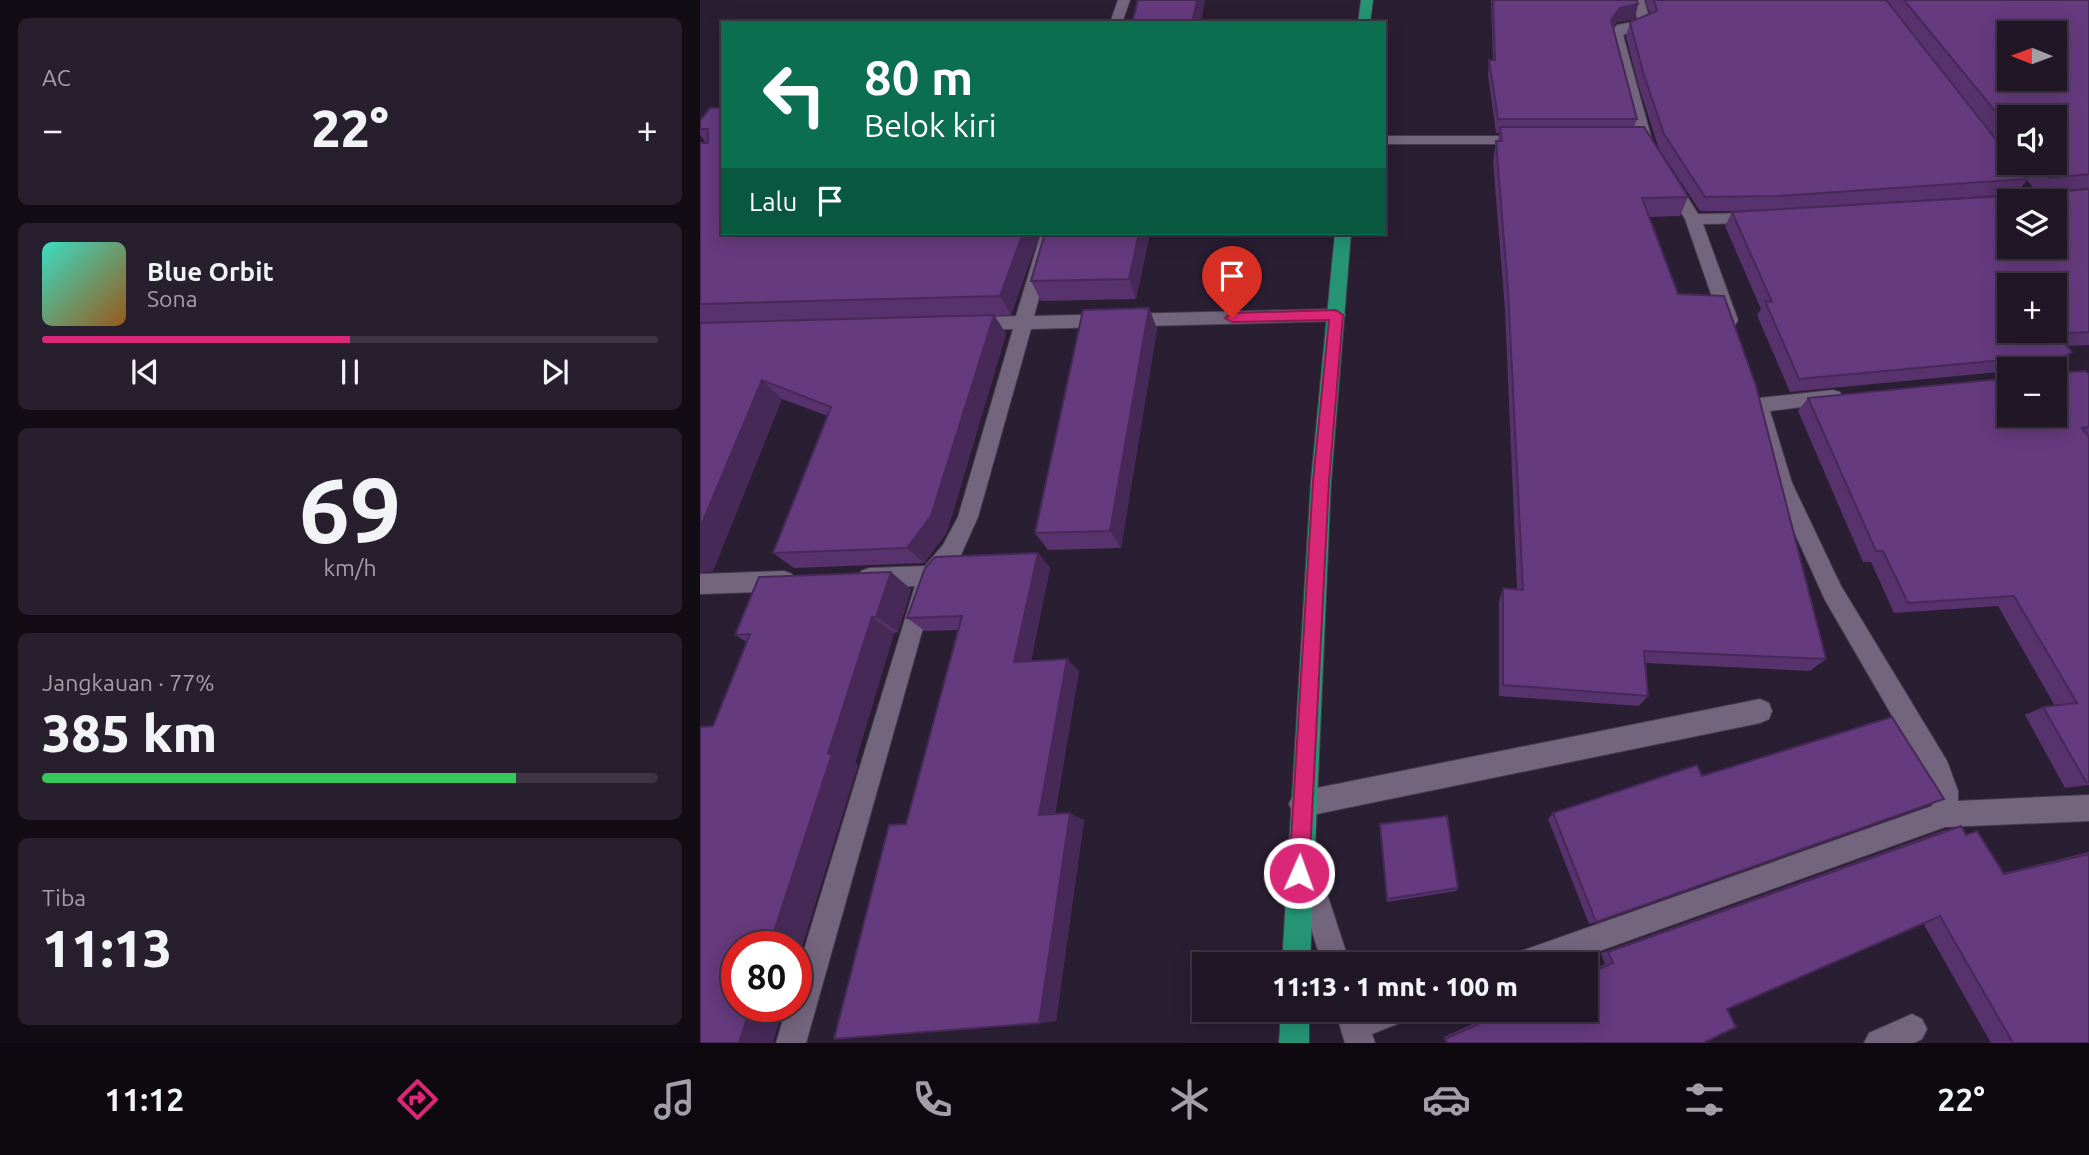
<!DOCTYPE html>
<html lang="id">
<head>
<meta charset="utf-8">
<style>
  body { margin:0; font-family:Ubuntu,sans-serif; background:#281f2e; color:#f1f3f6; height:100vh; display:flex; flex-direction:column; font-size:26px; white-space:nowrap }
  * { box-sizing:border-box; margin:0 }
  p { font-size:23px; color:#a29fa7 }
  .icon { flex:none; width:38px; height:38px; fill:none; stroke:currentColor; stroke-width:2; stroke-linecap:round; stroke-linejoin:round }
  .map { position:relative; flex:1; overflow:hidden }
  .side { display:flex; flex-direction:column; gap:18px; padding:18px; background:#120c15; width:700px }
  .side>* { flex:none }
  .guide { position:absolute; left:21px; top:21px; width:665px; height:214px; border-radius:0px; box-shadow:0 4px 18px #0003,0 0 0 2px #3d3543; background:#0b6e4f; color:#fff; overflow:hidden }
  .needle { width:46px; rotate:271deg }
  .buttons { position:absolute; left:1297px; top:21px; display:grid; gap:14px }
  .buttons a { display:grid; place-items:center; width:70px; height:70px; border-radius:0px; background:#201626; box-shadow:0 4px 18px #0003,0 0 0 2px #3d3543; font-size:35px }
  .speed { position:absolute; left:21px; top:931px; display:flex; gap:14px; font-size:35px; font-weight:700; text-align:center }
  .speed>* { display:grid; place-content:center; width:91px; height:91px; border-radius:50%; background:#201626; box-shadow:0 4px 18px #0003,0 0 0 2px #3d3543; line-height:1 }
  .speed .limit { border:10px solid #d22; background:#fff; color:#111 }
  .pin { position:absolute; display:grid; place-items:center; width:60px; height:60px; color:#fff; margin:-72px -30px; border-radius:50% 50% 50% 0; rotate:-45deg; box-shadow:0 0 7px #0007 }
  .pin .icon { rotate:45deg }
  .me { position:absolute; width:77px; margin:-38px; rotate:2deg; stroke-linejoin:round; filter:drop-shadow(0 0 5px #0008) }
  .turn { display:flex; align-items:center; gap:24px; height:147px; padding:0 28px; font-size:32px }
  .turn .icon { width:91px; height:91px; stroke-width:2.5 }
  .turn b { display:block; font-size:49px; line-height:60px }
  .then { display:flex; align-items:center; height:66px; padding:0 28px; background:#0003; gap:14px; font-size:26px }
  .big { font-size:52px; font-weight:800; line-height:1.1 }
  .side .card { flex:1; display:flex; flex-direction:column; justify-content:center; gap:10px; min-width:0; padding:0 24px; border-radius:10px; background:#281f2e }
  .side .dial { align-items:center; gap:0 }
  .dial b { font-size:91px; line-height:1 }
  .song { display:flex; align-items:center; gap:21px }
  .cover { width:84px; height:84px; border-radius:10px; background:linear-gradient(135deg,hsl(170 70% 55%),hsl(30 70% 35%)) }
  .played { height:7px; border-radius:4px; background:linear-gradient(90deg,#db2777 50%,#3d3543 50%) }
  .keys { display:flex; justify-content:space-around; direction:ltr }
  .heat { display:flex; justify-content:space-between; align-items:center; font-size:38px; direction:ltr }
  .charge { height:10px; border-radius:5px; background:linear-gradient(90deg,#34c759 77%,#3d3543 0) }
  .trip { position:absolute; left:492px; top:952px; width:406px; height:70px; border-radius:0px; background:#201626; box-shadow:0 4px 18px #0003,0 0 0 2px #3d3543; font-weight:800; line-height:70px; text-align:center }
  .menu { display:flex; height:112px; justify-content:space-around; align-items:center; background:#0d090f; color:#a29fa7 }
  .menu .icon { width:49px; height:49px }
  .menu .current { color:#db2777 }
  .menu b { font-size:32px; color:#f1f3f6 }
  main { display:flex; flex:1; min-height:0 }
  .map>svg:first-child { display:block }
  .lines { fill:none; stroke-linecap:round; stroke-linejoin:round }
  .minor-casing { stroke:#463b4d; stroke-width:2 }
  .highway-casing { stroke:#463b4d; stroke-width:2 }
  .minor { fill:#74657e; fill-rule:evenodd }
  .highway { fill:#259576; fill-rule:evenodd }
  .wall { fill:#57326c; fill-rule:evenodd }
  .shaded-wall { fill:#472958 }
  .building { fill:#653a7e; stroke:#472958; stroke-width:2; fill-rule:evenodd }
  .route { fill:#db2777; stroke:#8e194d; stroke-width:2 }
</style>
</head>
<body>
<main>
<section class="side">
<div class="card"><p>AC</p>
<div class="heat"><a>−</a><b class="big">22°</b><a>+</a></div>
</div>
<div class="card">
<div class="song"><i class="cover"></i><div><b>Blue Orbit</b><p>Sona</p></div></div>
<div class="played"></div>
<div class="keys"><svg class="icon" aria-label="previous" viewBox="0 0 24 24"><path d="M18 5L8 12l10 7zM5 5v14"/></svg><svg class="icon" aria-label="pause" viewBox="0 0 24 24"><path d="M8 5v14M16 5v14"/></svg><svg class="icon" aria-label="next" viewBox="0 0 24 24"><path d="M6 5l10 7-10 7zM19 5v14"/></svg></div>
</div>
<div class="card dial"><b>69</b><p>km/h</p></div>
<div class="card"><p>Jangkauan · 77%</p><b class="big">385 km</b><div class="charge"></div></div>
<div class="card"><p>Tiba</p><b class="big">11:13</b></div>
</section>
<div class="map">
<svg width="1389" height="1043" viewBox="0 0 1389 1043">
  <rect width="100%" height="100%" fill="#2a1e33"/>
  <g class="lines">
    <defs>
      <g id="minor">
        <path d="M 418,0 L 430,0 L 422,23 L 410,23 Z"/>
        <path d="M 932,0 L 944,0 L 951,24 L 923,35 L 952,140 L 958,152 L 951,157 L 946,155 L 938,140 L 910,34 L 917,25 L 938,21 Z"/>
        <path d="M 684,136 L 827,136 L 834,140 L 827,144 L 684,144 Z"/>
        <path d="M 971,177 L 976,179 L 998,214 L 1057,213 L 1065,218 L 1057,223 L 1003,224 L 1038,320 L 1035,325 L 1023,325 L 1020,320 L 985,219 L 963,182 Z"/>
        <path d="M 341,233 L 357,233 L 334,316 L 636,309 L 642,311 L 645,315 L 642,319 L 636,321 L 331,329 L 278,517 L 259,559 L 239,581 L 221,635 L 106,1043 L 76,1043 L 87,1006 L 96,1006 L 96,976 L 215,586 L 169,588 L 161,585 L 158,578 L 161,571 L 169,568 L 225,566 L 243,545 L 258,517 L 313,329 L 271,330 L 265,329 L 262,324 L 265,319 L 271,318 L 316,316 Z"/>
        <path d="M 1133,390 L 1140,392 L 1142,397 L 1140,402 L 1070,411 L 1092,483 L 1141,586 L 1247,761 L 1258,791 L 1258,801 L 1389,795 L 1389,821 L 1245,827 L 863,964 L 810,964 L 814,954 L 824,950 L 1232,806 L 1232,791 L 1227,776 L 1125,600 L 1072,483 L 1049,405 L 1052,400 L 1059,398 Z"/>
        <path d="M 84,571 L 92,574 L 95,581 L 92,588 L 84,591 L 0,594 L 0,574 Z"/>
        <path d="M 1060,699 L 1069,703 L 1072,711 L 1069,719 L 1060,723 L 602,817 L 593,813 L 589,804 L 593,795 L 602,791 Z"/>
        <path d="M 605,853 L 614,857 L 618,866 L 650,964 L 622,964 L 592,866 L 596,857 Z"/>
        <path d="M 635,1010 L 712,1010 L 707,1020 L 672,1034 L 675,1043 L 645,1043 Z"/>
        <path d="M 1212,1014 L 1222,1019 L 1227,1029 L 1222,1039 L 1214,1043 L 1164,1043 L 1169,1033 Z"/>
      </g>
      <g id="highway">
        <path d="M 661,0 L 673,0 L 670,23 L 658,23 Z"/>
        <path d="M 635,233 L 651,233 L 631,481 L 610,964 L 582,964 L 611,481 Z"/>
        <path d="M 581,1010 L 609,1010 L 609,1043 L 579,1043 Z"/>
      </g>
    </defs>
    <use href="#minor" class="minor-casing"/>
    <use href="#highway" class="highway-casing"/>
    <use href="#minor" class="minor"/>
    <use href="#highway" class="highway"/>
  </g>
  <g class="wall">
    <path d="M 791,0 L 937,0 L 935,19 L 917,22 L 913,28 L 937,119 L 934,127 L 988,197 L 980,216 L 949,217 L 978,294 L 1126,659 L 1110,671 L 945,663 L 948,696 L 939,706 L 799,696 L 799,602 L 803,588 L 817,589 L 805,309 L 793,161 L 796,141 L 798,141 L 799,133 L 796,133 L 788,75 L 789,60 L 793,60 Z"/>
    <path d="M 945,0 L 1389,0 L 1389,188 L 1355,191 L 1366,191 L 1389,189 L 1389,345 L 1367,346 L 1365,358 L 1367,372 L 1389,375 L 1389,785 L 1365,788 L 1325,715 L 1343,707 L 1355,706 L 1298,606 L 1194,613 L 1171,562 L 1163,562 L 1098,411 L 1108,398 L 1309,415 L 1354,369 L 1309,369 L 1309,371 L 1090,392 L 1057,315 L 1061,309 L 1025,226 L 1032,212 L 1051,211 L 1000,211 L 959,149 L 939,87 L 926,37 L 930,22 L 950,14 ZM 1309,117 L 1354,163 L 1309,163 ZM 1327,180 L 1335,190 L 1323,189 L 1318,195 L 1161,204 L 1316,194 Z"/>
    <path d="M 10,108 L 23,233 L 340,233 L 311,315 L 295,316 L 306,334 L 247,532 L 224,563 L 94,568 L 73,553 L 128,416 L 82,399 L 13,571 L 0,573 L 0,143 L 6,143 L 0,135 L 0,121 Z"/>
    <path d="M 345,233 L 450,233 L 436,299 L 341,301 L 331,281 Z"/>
    <path d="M 449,308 L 457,329 L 421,548 L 348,550 L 335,533 Z"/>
    <path d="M 338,553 L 350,568 L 331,661 L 379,671 L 355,814 L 384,820 L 356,1021 L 339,1023 L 206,824 L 258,630 L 225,631 L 207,618 Z"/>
    <path d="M 211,589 L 198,632 L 194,633 L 155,763 L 158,765 L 96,947 L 73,1042 L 74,1043 L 0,1043 L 13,726 L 47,642 L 35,635 Z"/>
    <path d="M 1002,776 L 896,922 L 889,924 L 848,819 L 853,813 Z"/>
    <path d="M 680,824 L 758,888 L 756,891 L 687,902 Z"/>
    <path d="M 1261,826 L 1266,834 L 1277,831 L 1304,873 L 1389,852 L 1389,1043 L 1291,1043 L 1223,923 L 1027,1009 L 1003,1043 L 746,1043 L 744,1037 L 803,1010 L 886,1010 L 886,973 L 905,964 L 901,953 L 1242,831 Z"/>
  </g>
  <g class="shaded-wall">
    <path d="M 497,0 L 505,0 L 501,23 L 492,23 Z"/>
    <path d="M 938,4 L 935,19 L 917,22 L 907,35 L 911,20 L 920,8 Z"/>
    <path d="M 323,233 L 340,233 L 311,315 L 300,296 Z"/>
    <path d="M 439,233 L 450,233 L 436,299 L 429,279 Z"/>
    <path d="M 449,308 L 457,329 L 421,548 L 410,531 Z"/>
    <path d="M 294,315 L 306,334 L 247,532 L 224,563 L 207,548 Z"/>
    <path d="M 62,380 L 82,399 L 13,571 L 0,573 L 0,528 Z"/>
    <path d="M 338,553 L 350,568 L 328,674 L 314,662 Z"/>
    <path d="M 191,572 L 211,589 L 198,632 L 176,617 Z"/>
    <path d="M 172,617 L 194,633 L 155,763 L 158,765 L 96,966 L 96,947 L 69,947 L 128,754 Z"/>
    <path d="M 367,659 L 379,671 L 353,822 L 339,815 Z"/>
    <path d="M 370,813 L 384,820 L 356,1021 L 339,1023 Z"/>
    <path d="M 84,1006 L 73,1042 L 74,1043 L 39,1043 L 50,1007 Z"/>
  </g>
  <g class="building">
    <path d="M 438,0 L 497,0 L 492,23 L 432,23 Z"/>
    <path d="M 793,0 L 937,0 L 938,4 L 920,8 L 911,20 L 937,119 L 798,119 L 789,60 L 795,60 Z"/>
    <path d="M 954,0 L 1186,0 L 1309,156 L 1309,163 L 1315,163 L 1327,179 L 1079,196 L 1005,197 L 964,134 L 943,72 L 930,22 L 957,11 Z"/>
    <path d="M 1204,0 L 1389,0 L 1389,174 L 1349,178 L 1337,163 L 1354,163 L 1354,117 L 1309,117 L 1309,128 ZM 1309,33 L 1354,33 L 1354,79 L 1309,79 Z"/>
    <path d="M 10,108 L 23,108 L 23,233 L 323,233 L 300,296 L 0,304 L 0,143 L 8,143 L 8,129 L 0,129 L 0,121 Z"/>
    <path d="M 800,127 L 944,127 L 979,182 L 988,197 L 942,198 L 978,294 L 1024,296 L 1056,386 L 1126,659 L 944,651 L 948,696 L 803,685 L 803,588 L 823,590 L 808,290 L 796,141 L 802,141 Z"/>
    <path d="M 1323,189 L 1366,191 L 1389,189 L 1389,332 L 1357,334 L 1372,352 L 1365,356 L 1367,372 L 1386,371 L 1389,375 L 1389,427 L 1382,428 L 1389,437 L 1389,782 L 1386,782 L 1343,707 L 1377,703 L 1314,596 L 1208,603 L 1183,551 L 1176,551 L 1108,398 L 1309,378 L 1309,415 L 1354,415 L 1354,369 L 1325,369 L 1324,358 L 1099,379 L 1065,301 L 1072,302 L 1032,212 L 1321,195 ZM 1309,201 L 1354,201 L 1354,247 L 1309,247 ZM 1309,285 L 1354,285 L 1354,331 L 1309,331 Z"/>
    <path d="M 345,233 L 439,233 L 429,279 L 331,281 Z"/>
    <path d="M 449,308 L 410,531 L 335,533 L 383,310 Z"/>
    <path d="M 294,315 L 231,516 L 207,548 L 73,553 L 131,407 L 62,380 L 0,528 L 0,323 Z"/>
    <path d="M 338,553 L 314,662 L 367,659 L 339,815 L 370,813 L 339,1023 L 134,1039 L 189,825 L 206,824 L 262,616 L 207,618 L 225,568 L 235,557 Z"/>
    <path d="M 191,572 L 176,617 L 172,617 L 128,754 L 132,754 L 69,947 L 37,947 L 37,1006 L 51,1006 L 39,1043 L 0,1043 L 0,727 L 13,726 L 50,634 L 35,635 L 59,577 Z"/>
    <path d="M 1192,717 L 1244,799 L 896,922 L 853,813 L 997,765 L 1002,776 Z"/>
    <path d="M 747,816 L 758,888 L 687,899 L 680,824 Z"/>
    <path d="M 1261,826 L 1266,835 L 1277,831 L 1304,874 L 1389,854 L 1389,1043 L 1313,1043 L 1240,916 L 1027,1009 L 1036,1027 L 1003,1043 L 747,1043 L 745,1039 L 810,1010 L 886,1010 L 886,975 L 913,963 L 908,952 Z"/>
  </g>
  <path class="route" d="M 636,310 L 643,315 L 629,481 L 609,873 L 606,880 L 599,883 L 592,880 L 589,873 L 613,481 L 629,320 L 532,322 L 525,318 L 532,313 Z"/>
</svg>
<div class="buttons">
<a><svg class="needle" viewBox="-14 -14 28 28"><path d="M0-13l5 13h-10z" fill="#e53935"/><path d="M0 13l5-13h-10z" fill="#a29fa7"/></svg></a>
<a><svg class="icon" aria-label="sound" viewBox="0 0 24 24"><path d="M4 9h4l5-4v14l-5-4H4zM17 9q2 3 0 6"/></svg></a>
<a><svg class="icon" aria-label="layers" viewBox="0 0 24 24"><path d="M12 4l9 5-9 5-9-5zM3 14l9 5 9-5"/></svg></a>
<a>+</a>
<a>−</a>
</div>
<div class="speed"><div class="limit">80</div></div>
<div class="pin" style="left:532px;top:318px;background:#d93025"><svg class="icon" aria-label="arrive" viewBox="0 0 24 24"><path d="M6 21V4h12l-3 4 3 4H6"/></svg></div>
<svg class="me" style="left:599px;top:873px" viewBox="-20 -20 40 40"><circle r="17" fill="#db2777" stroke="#fff" stroke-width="3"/><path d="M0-11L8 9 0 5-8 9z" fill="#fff"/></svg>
<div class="trip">11:13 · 1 mnt · 100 m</div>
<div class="guide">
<div class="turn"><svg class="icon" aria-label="left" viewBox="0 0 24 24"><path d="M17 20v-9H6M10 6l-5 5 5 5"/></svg><div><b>80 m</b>Belok kiri</div></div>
<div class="then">Lalu<svg class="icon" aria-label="arrive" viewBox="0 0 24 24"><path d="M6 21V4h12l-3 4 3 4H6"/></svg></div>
</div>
</div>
</main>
<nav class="menu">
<b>11:12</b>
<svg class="icon current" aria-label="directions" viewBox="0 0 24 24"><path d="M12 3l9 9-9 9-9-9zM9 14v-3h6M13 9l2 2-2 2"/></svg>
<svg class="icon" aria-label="music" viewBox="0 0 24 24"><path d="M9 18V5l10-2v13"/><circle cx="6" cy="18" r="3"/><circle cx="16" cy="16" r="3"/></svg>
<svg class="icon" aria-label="phone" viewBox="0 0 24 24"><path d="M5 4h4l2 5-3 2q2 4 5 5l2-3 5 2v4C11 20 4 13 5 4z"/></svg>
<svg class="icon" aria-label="climate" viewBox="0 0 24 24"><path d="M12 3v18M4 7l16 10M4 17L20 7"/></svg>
<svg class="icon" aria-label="car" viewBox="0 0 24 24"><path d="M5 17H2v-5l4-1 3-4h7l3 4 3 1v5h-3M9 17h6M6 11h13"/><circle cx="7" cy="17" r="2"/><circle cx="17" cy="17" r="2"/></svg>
<svg class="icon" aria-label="filters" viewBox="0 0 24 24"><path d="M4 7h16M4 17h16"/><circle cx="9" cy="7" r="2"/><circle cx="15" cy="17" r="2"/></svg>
<b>22°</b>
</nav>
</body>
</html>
